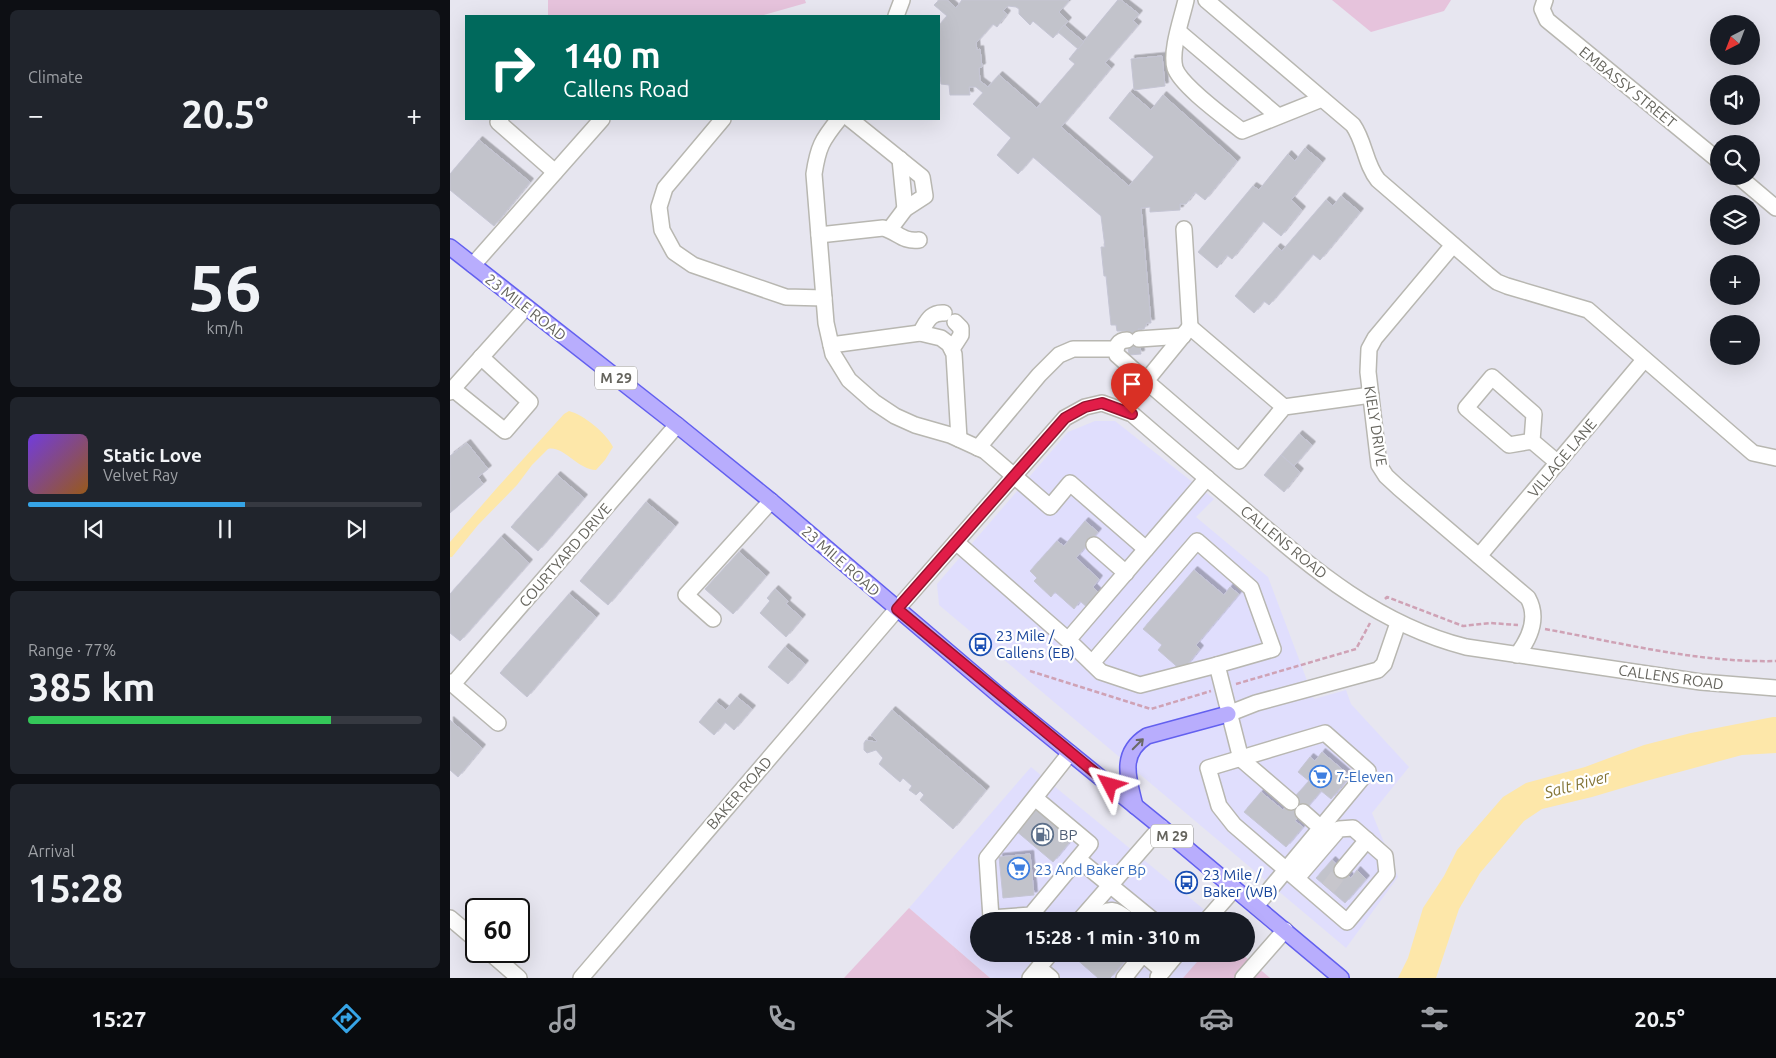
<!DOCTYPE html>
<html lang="en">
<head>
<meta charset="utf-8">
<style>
  body { margin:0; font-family:Ubuntu,sans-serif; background:#20242c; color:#f1f3f6; height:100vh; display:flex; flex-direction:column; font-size:19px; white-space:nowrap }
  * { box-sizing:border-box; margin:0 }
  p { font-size:16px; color:#9ea1a6 }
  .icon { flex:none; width:28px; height:28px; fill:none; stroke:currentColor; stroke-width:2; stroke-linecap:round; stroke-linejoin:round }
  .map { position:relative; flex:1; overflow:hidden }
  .details { display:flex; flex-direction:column; gap:10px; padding:10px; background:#0d0f14; width:450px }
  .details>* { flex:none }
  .top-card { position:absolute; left:15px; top:15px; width:475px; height:105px; border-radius:0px; box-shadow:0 5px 20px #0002; background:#00695c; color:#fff; overflow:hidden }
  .needle { width:32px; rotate:222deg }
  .controls { position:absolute; left:1260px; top:15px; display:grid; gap:10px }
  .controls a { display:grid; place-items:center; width:50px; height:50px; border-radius:50%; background:#171b24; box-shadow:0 5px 20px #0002; font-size:25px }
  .speed { position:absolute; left:15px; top:898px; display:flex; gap:10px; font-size:25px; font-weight:700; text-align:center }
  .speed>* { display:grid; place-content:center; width:65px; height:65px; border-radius:50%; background:#171b24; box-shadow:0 5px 20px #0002; line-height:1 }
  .speed .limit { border:2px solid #111; border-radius:8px; background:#fff; color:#111 }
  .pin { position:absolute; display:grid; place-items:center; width:42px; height:42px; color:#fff; margin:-51px -21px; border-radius:50% 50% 50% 0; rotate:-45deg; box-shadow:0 0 5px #0007 }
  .pin .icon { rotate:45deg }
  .me { position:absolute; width:55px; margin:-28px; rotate:309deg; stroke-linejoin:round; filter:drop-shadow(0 0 4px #0008) }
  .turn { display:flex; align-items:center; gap:18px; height:105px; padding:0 15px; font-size:22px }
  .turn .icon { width:65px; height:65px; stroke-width:2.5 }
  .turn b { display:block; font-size:35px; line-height:42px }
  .big { font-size:38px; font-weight:600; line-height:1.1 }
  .details .widget { flex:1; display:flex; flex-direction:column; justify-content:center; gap:8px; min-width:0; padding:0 18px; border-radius:8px; background:#20242c }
  .details .dial { align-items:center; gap:0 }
  .dial b { font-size:65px; line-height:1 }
  .song { display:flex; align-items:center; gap:15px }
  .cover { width:60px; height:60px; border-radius:8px; background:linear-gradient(135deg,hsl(260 70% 55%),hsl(30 70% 35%)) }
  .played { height:5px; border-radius:2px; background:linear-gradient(90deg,#36a4e6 55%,#363941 55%) }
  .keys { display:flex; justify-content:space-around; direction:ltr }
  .heat { display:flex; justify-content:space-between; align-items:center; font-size:28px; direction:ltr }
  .charge { height:8px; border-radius:4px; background:linear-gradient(90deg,#34c759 77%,#363941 0) }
  .trip { position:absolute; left:520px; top:912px; width:285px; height:50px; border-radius:25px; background:#171b24; box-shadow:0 5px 20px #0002; font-weight:600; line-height:50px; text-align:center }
  .menu { display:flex; height:80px; justify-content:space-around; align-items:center; background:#090b0e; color:#9ea1a6 }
  .menu .icon { width:35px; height:35px }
  .menu .current { color:#36a4e6 }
  .menu b { font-size:22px; color:#f1f3f6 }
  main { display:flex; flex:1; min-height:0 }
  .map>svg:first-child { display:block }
  .commercial { fill:#e0defd }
  .green { fill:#e6c3dc }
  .water { fill:#fde7a9 }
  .building { fill:#c2c3cb; stroke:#c5c5d4; filter:url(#shadow) }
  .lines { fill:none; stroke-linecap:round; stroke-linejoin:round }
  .minor-tunnel { stroke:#c7c6cc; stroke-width:15; stroke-dasharray:15 8; stroke-linecap:butt }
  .minor-casing { stroke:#b8b7b1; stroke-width:18 }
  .major-casing { stroke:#6360ef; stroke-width:18 }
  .path { stroke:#cfa2b5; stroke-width:2.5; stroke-dasharray:5 2.5; stroke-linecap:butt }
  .minor { stroke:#fff; stroke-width:15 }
  .major { stroke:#b8adfd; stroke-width:15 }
  .oneway { stroke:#6a6966 }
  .route-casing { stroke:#92132f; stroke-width:12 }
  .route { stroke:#e11d48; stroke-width:9 }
  .labels { text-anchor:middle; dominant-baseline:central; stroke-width:4.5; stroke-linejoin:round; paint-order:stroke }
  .shield { fill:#fff; stroke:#94938e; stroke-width:1 }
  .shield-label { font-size:14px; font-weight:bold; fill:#66655e }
  .street-label { font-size:15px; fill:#66655e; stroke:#fff }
  .transit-label { font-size:15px; fill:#164399; stroke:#fff; text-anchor:start }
  .shop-label { font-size:15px; fill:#366cbe; stroke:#fff; text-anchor:start }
  .service-label { font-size:15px; fill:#4e5e75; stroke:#fff; text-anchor:start }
  .water-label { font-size:16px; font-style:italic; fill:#847536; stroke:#fff }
</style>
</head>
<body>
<main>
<section class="details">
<div class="widget"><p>Climate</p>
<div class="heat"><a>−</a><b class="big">20.5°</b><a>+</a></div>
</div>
<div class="widget dial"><b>56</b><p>km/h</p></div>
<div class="widget">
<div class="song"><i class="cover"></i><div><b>Static Love</b><p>Velvet Ray</p></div></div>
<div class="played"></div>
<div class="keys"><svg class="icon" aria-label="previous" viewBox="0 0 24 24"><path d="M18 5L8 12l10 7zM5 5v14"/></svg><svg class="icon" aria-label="pause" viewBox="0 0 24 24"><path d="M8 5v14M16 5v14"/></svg><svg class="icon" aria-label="next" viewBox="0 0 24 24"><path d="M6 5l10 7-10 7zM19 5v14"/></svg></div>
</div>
<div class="widget"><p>Range · 77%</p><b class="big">385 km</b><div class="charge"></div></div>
<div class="widget"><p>Arrival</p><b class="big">15:28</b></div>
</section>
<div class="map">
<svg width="1326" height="978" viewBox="0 0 1326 978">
  <defs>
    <filter id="shadow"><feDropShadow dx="3.5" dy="-3.5" stdDeviation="0" flood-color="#0004"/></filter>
  </defs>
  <rect width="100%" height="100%" fill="#e7e6f0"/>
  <g class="commercial">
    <path d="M 645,421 L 665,421 L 764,499 L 746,517 L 818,577 L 864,699 L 896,690 L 901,704 L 959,767 L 922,813 L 948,877 L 896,948 L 489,605 L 487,584 L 618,432 Z"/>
    <path d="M 581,767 L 768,921 L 529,921 L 529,954 L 755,954 L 735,978 L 540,978 L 459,908 Z"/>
  </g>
  <g class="green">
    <path d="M 98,0 L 355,0 L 356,3 L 310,16 L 98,16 Z"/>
    <path d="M 882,0 L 1001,0 L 994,11 L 921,32 Z"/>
    <path d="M 459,908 L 540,978 L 394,978 Z"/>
    <path d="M 754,954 L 792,954 L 820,978 L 733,978 Z"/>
  </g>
  <g class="water">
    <path d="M 119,411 C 134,415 156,433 163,447 L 155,460 L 146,470 C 128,470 113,445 98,449 L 82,465 L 67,485 L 28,525 L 2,557 L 0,557 L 0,542 L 46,489 L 114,414 Z"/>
    <path d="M 1323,717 L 1326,717 L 1326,753 L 1292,755 L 1196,781 L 1142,797 L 1092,809 L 1074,821 L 1030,873 L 1009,909 L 986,978 L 948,978 L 958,958 L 973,908 L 994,876 L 1007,850 L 1053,797 L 1076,783 L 1135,767 L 1194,745 L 1241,733 Z"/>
  </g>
  <g class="building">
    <path d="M 489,0 L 497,0 L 506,8 L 512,0 L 617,0 L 619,1 L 609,12 L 618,21 L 603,38 L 583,21 L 580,25 L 569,14 L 569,9 L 566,7 L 558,6 L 553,11 L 557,14 L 547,27 L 543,24 L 526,43 L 527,50 L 530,49 L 532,67 L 529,68 L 530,81 L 538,87 L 549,75 L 587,108 L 625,64 L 619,59 L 668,0 L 671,0 L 689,14 L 683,21 L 688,25 L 655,63 L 661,68 L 611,127 L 679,186 L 704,157 L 659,118 L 680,92 L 701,110 L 713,95 L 787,161 L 755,200 L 745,192 L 736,204 L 730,204 L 730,210 L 700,212 L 700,207 L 691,208 L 701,323 L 697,323 L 694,329 L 688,329 L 691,354 L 679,355 L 676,331 L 667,331 L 666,325 L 661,325 L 656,276 L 654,276 L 651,247 L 655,247 L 651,216 L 583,157 L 568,174 L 547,155 L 561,138 L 523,104 L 533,93 L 526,87 L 519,87 L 520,95 L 500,95 L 499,85 L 491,84 L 489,69 L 489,25 L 497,16 L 484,5 Z"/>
    <path d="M 614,25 L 634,42 L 628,49 L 608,32 Z"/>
    <path d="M 712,56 L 715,86 L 684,90 L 681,59 Z"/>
    <path d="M 29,140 L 80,182 L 44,226 L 0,190 L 0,174 Z"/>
    <path d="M 855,148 L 872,162 L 841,200 L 852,210 L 831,236 L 813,221 L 782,259 L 777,255 L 767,268 L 748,252 L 803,186 L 809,190 L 838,154 L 845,161 Z"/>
    <path d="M 891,196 L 910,212 L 870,260 L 863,254 L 819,305 L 814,301 L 804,313 L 785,296 L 827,247 L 832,251 L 876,200 L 883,206 Z"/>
    <path d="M 849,434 L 862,445 L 844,466 L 831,455 Z"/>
    <path d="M 17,443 L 38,469 L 28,477 L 33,484 L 0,513 L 0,456 Z"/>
    <path d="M 831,455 L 850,472 L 834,492 L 814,475 Z"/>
    <path d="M 107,475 L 134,498 L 88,551 L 61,527 Z"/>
    <path d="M 196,502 L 225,526 L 158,605 L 130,581 Z"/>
    <path d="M 635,521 L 648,532 L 626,558 L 649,579 L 643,587 L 651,595 L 639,609 L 630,601 L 624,609 L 605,592 L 601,597 L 584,581 L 587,578 L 580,571 L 607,541 L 614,546 Z"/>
    <path d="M 51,537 L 79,563 L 10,641 L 0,633 L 0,594 Z"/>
    <path d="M 289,552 L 316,576 L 283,614 L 255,589 Z"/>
    <path d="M 744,570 L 774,595 L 780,587 L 789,594 L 746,645 L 750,649 L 732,671 L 708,650 L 712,645 L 693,629 Z"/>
    <path d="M 325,589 L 338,601 L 336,604 L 352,618 L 336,637 L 310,613 L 320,601 L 317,598 Z"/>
    <path d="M 119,594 L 146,617 L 77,697 L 50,673 Z"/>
    <path d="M 335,647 L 355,664 L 338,684 L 318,667 Z"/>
    <path d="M 287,697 L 302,709 L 284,730 L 275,722 L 264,735 L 249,722 L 266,702 L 276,710 Z"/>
    <path d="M 442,710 L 536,790 L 503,829 L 470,800 L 474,795 L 470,791 L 466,795 L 459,790 L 462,786 L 453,778 L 450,782 L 429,764 L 433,758 L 426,750 L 417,753 L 414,750 L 414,743 L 416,740 L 426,742 L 427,741 L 421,735 Z"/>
    <path d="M 0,720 L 32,748 L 8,777 L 0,770 Z"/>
    <path d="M 872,752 L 900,776 L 881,799 L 848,772 L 860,757 L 865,761 Z"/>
    <path d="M 859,781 L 871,791 L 845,821 L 853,827 L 836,847 L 794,812 L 811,792 L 833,810 Z"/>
    <path d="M 585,806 L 623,838 L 603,862 L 565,830 Z"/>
    <path d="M 580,854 L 584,895 L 553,898 L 549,857 Z"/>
    <path d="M 882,860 L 901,878 L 907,870 L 916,879 L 895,903 L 866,878 Z"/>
    <path d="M 626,954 L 681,954 L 660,978 L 648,978 L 624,957 Z"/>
  </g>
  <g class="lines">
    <path class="minor-tunnel" d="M 878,888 L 892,870"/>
    <defs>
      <g id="minor">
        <path d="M 736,0 C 732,18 720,51 725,68 C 731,86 776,118 792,131 L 872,99"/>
        <path d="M 756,0 L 903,125 C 915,142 915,164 928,180 L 1037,274 L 1047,282 L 1057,286 L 1138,310 L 1303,453 L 1326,458"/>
        <path d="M 1095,0 L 1092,9 L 1097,20 L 1269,161"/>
        <path d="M 446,16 L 452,0"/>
        <path d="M 729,32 L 828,116"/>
        <path d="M 51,119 L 48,122 L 105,172"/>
        <path d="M 273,119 L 215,188 L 209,207 L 212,230 L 224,252 L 243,265 L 336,297 L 374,298"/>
        <path d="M 389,119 C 372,140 368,147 364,174 L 376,323 L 383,354 L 399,380 L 424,402 L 445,416 L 465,425 L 500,435 L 535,451 L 600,507 L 620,483 L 696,549"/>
        <path d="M 400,119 L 472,177 L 475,196 L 455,209 L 440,229"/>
        <path d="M 450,159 L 455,209"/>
        <path d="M 1288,176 L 1326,208"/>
        <path d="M 734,229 L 740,327"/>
        <path d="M 369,235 L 433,228 C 448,232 452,242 469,240"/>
        <path d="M 1003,245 L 925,338 L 919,349 L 918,372 L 929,465 L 936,476 L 949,488 L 1078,598 C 1089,618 1080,638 1067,655"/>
        <path d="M 23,265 L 152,119"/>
        <path d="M 470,333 C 477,322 480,312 494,313"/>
        <path d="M 689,339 L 733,336"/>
        <path d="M 677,340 C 669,340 664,347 667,355 L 696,381"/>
        <path d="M 381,345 L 470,333 L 491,338 L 499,344 L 504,354 L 509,439"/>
        <path d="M 502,349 L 511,335 L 511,328 L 505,322"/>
        <path d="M 3,389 L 55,431 L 80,402 L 31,357"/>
        <path d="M 0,392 L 76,307"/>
        <path d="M 834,407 L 740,327 L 696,381 L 789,461 L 834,407 L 921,395"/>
        <path d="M 1082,441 L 1084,414 L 1042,377 L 1016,408 L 1059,445 L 1082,441 L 1108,463"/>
        <path d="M 528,448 L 589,375 L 609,355 L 623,349 L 666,349"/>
        <path d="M 506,542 L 618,640 L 651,672 L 690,685 L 767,665 L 791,759 L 841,802"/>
        <path d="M 644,545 L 676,573"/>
        <path d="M 1029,556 L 1194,360"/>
        <path d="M 263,619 L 236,595 L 321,501"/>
        <path d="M 618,640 L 757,478"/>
        <path d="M 642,663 L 747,541 L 801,588 L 823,649 L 767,665"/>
        <path d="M 0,682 L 48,723"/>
        <path d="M 3,684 L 227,425"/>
        <path d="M 778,714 L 806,703 L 928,670 L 934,664 L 948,623"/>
        <path d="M 585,798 L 640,844 L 581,915 L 541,918 L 537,858 L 620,753"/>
        <path d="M 853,812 L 871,828"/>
        <path d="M 628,859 L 704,921"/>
        <path d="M 892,870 L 917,840"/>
        <path d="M 806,906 L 918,771 L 875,733 L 758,768 L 769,806 L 784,825 L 897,922 L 937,874 L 935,856 L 903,828 L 889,829 L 847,878"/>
        <path d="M 0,918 L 26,940"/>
        <path d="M 629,921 L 711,827"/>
        <path d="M 645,921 C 658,905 666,909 680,921"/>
        <path d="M 756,921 L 784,889"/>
        <path d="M 38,951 L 69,978"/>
        <path d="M 589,968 L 601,978"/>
        <path d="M 708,977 L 727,954"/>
        <path d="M 131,978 L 447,609 L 615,418 L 635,407 L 652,403 L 682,414 C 720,447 759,480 798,513 C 864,570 929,625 1016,647 L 1251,682 L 1326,688"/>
        <path d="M 580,978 L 600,954"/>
        <path d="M 674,978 L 693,954 L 713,971"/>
        <path d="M 793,978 L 835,930"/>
      </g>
      <g id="major">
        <path d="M 0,247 L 227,425 L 321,501 L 550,696 L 711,827 L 891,978"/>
        <path d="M 685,806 C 679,780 668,754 697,736 L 778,714"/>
      </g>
    </defs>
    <use href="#minor" class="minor-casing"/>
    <use href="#major" class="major-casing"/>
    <g class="path">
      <path d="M 935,599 L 937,597 L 1013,626 L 1040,623 L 1068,625"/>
      <path d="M 1095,629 C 1172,643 1248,663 1326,661"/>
      <path d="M 580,671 L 701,709 L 761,691"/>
      <path d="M 786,684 L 906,649 L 920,623"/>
    </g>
    <use href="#minor" class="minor"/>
    <use href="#major" class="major"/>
  </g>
  <defs><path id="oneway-shaft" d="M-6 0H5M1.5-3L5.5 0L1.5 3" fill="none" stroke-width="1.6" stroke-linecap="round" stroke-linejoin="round" transform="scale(1.25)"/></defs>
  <use class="oneway" href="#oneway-shaft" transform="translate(688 744) rotate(-45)"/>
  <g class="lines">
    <defs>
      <path id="route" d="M 660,785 L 447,609 L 615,418 L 635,407 L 652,403 L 682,414"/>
    </defs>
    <use href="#route" class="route-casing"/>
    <use href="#route" class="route"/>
  </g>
  <defs>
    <symbol id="bus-ring" viewBox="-11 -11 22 22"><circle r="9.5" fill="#fff" stroke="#1a4fb4" stroke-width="1.5"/><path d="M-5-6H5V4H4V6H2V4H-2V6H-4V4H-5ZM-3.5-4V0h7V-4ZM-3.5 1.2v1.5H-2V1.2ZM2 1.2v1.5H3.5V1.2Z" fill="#1a4fb4"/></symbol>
    <symbol id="supermarket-ring" viewBox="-11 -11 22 22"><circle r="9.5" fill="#fff" stroke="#3f7fe0" stroke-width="1.5"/><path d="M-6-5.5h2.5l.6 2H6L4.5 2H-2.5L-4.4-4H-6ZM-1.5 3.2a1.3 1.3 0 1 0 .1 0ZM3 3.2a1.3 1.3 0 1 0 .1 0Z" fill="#3f7fe0"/></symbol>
    <symbol id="fuel-ring" viewBox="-11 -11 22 22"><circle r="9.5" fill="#fff" stroke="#5c6f8a" stroke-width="1.5"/><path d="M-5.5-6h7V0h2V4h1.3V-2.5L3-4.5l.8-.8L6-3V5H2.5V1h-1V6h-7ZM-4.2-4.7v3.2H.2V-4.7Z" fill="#5c6f8a"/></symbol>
  </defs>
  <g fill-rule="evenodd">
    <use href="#bus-ring" x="518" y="632" width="25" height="25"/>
    <use href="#supermarket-ring" x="858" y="764" width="25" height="25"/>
    <use href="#fuel-ring" x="580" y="822" width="25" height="25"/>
    <use href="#supermarket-ring" x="556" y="856" width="25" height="25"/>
    <use href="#bus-ring" x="724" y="870" width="25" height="25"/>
  </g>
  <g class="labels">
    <g class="shield">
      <rect x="145" y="366.5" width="42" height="23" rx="4"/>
      <rect x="701" y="824.5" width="42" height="23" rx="4"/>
    </g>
    <g class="shield-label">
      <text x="166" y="378">M 29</text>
      <text x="722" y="836">M 29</text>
    </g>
    <g class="street-label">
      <text transform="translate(1178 87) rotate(39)">EMBASSY STREET</text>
      <text transform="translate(76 307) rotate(38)">23 MILE ROAD</text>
      <text transform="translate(926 426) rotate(81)">KIELY DRIVE</text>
      <text transform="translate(1112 458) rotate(-50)">VILLAGE LANE</text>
      <text transform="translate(834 542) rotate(39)">CALLENS ROAD</text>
      <text transform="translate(115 555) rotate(-49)">COURTYARD DRIVE</text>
      <text transform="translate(391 561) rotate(41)">23 MILE ROAD</text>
      <text transform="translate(1221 677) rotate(8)">CALLENS ROAD</text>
      <text transform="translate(289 793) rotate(-49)">BAKER ROAD</text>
    </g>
    <g class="transit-label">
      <text x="546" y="635">23 Mile /<tspan x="546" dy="17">Callens (EB)</tspan></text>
      <text x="753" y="874">23 Mile /<tspan x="753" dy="17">Baker (WB)</tspan></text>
    </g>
    <g class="shop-label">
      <text x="886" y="776">7-Eleven</text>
      <text x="585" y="869">23 And Baker Bp</text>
    </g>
    <g class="service-label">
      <text x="609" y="834">BP</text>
    </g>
    <g class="water-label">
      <text transform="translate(1127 784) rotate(-15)">Salt River</text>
    </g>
  </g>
</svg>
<div class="controls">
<a><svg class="needle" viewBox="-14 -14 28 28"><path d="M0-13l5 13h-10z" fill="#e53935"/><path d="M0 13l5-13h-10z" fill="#9ea1a6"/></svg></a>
<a><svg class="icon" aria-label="sound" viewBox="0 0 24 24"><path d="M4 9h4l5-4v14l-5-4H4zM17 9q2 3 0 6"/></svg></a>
<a><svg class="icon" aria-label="search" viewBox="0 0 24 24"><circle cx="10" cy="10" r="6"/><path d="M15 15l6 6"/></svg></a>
<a><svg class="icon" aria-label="layers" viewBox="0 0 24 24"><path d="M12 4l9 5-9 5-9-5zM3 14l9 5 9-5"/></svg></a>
<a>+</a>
<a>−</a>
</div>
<div class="speed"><div class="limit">60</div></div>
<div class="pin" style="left:682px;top:414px;background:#d93025"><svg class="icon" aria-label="arrive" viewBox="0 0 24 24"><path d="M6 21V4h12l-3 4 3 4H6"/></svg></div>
<svg class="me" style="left:660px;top:785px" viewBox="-20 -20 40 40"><path d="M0-17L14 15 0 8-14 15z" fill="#e11d48" stroke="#fff" stroke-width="4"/></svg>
<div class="trip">15:28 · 1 min · 310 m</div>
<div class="top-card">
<div class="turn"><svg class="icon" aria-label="right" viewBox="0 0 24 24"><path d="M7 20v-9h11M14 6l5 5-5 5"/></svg><div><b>140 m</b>Callens Road</div></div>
</div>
</div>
</main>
<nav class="menu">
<b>15:27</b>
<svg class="icon current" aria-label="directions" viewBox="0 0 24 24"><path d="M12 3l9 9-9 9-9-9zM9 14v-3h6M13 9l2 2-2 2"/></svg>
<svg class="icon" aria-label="music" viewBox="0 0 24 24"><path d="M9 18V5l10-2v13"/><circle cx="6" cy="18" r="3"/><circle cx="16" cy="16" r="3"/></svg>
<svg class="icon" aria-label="phone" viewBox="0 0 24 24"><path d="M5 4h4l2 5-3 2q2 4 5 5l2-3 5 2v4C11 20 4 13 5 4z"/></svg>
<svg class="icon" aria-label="climate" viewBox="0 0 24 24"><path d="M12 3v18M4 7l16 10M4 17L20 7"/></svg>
<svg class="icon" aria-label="car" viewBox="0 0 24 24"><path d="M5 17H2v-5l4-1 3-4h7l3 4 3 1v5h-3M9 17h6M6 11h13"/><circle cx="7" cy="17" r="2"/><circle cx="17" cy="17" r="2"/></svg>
<svg class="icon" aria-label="filters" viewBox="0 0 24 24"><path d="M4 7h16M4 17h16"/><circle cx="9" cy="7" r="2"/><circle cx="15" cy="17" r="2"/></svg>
<b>20.5°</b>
</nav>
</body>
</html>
